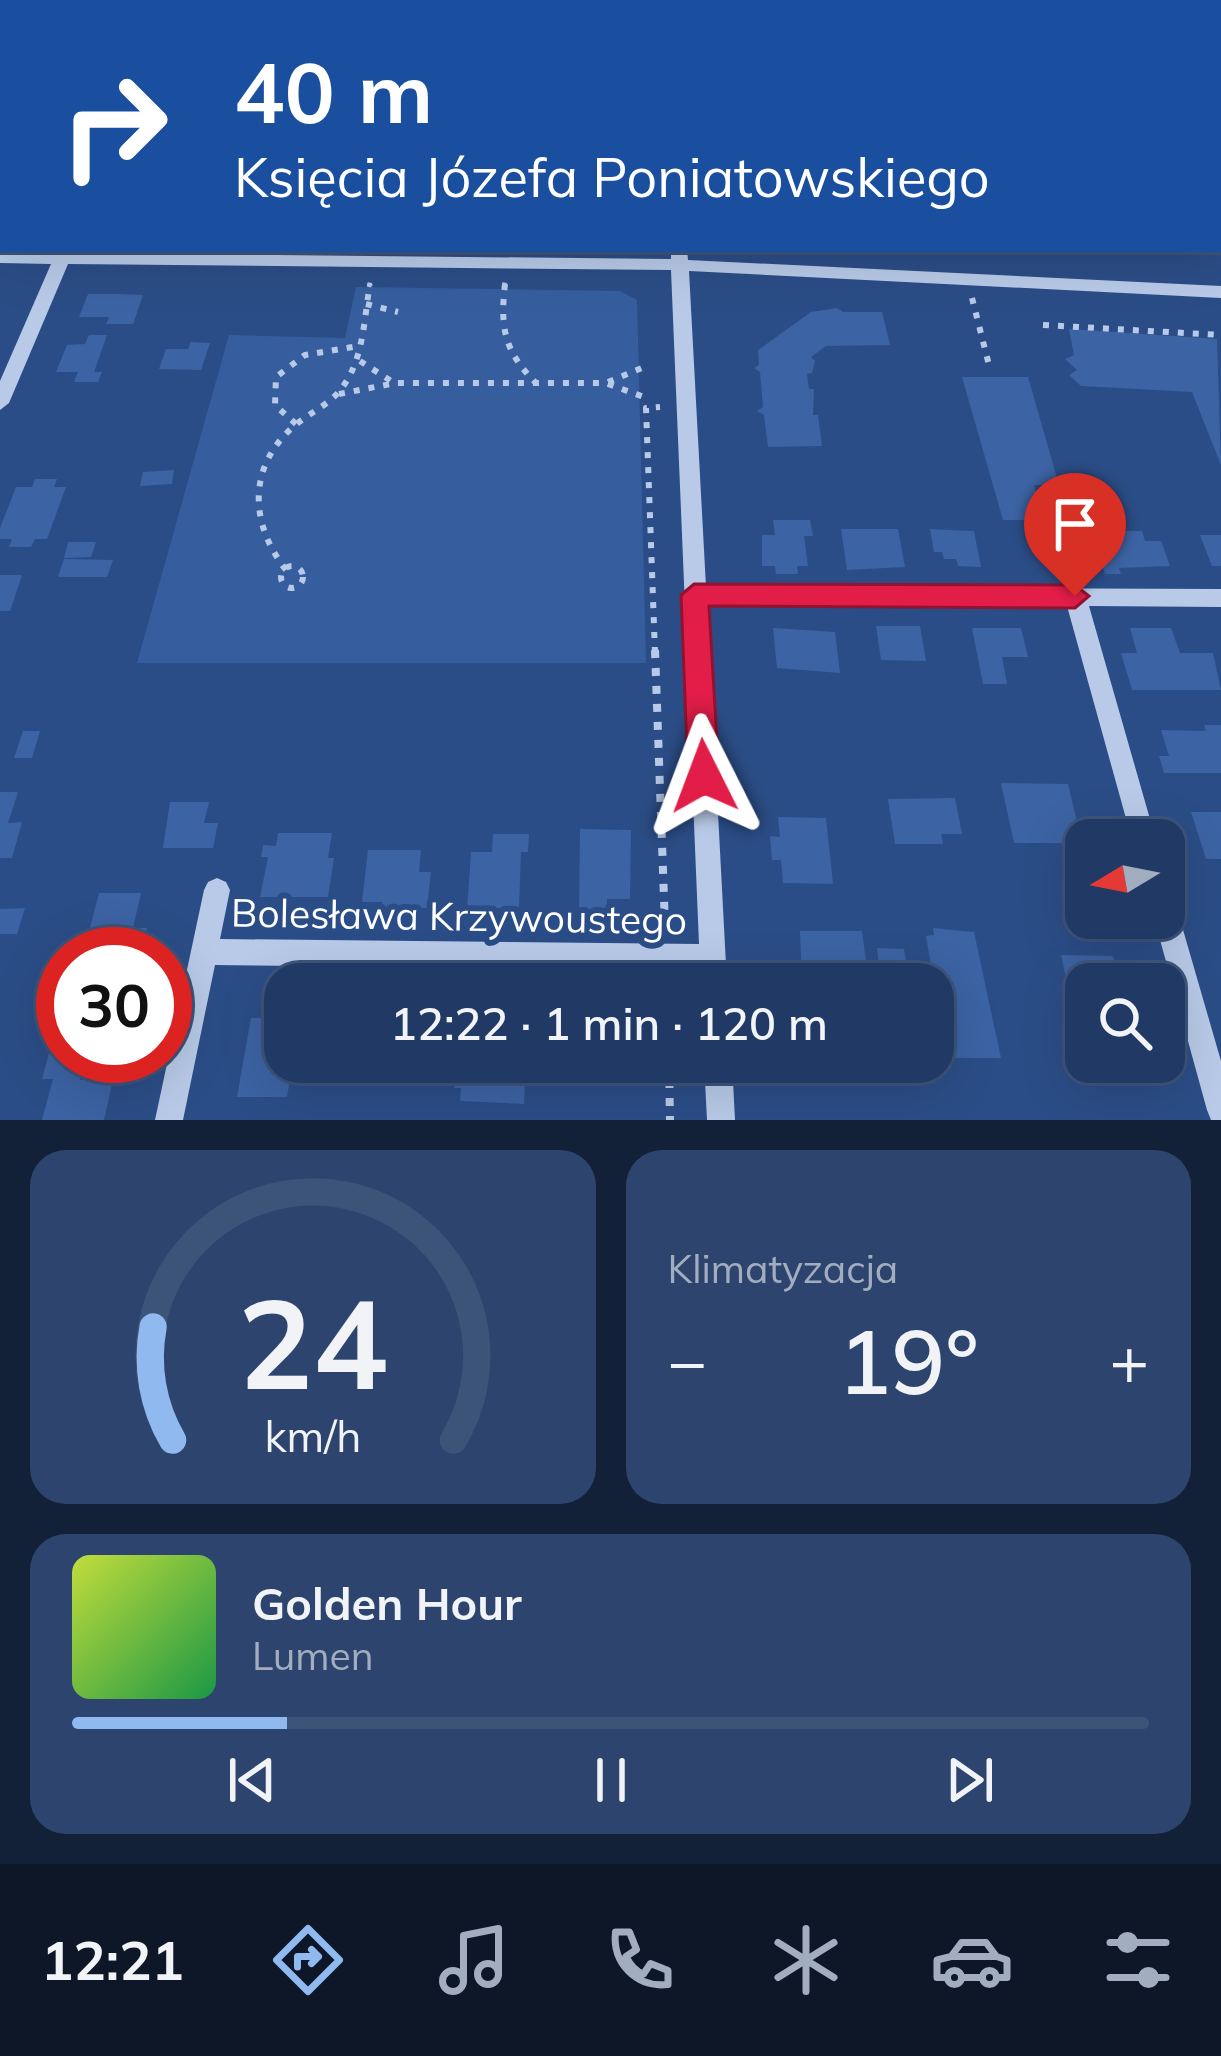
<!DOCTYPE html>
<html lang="pl">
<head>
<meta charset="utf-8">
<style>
  body { margin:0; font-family:Mulish,sans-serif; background:#2d456e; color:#f1f3f6; height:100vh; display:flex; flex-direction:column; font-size:45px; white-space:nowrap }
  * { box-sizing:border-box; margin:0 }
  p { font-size:39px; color:#a2adbf }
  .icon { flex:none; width:66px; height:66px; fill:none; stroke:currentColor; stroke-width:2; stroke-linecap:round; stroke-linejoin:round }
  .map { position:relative; height:1120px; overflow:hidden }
  .drawer { display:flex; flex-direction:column; gap:30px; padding:30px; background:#122038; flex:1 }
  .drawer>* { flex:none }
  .guide { position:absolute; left:0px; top:0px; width:1221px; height:252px; box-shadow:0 12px 48px #0002,0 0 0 3px #3d5479; background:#1a4fa0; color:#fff; overflow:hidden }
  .needle { width:78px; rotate:260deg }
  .buttons { position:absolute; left:1065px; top:819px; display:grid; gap:24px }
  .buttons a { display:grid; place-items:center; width:120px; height:120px; border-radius:24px; background:#203a65; box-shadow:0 12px 48px #0002,0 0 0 3px #3d5479; font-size:60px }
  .speed { position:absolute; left:36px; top:927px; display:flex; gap:24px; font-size:60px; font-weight:700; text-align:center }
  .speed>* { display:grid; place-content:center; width:156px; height:156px; border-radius:50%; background:#203a65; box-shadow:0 12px 48px #0002,0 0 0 3px #3d5479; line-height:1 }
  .speed .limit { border:18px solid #d22; background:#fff; color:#111 }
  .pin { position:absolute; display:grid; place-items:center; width:102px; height:102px; color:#fff; margin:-123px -51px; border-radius:50% 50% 50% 0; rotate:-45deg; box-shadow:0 0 12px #0007 }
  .pin .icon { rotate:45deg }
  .me { position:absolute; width:132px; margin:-66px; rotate:357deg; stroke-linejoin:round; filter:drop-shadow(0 0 9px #0008) }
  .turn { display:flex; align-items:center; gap:42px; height:252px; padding:0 36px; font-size:54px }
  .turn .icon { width:156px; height:156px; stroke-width:2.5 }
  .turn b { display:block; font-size:84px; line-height:102px }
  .big { font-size:90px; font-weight:600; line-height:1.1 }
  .drawer .tile { flex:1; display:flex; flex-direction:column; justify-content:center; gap:18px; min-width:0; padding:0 42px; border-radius:36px; background:#2d456e }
  .drawer .dial { align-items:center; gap:0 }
  .dial svg { height:312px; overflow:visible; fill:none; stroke:#3d5479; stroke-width:7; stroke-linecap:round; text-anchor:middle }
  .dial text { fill:#f1f3f6; stroke:none }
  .song { display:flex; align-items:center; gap:36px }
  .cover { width:144px; height:144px; border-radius:18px; background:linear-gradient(135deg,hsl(70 70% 55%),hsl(140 70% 35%)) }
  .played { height:12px; border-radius:6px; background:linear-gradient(90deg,#90b9f0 20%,#3d5479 20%) }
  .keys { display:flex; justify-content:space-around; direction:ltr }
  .heat { display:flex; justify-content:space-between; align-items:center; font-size:66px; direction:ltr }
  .drawer .tiles { flex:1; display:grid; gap:30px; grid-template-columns:1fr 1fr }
  .tile:last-child { grid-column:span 2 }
  .trip { position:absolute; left:264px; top:963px; width:690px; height:120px; border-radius:36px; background:#203a65; box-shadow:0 12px 48px #0002,0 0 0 3px #3d5479; font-weight:600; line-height:120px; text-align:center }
  .tabs { display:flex; height:192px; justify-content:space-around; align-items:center; background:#0d1728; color:#a2adbf }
  .tabs .icon { width:84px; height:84px }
  .tabs .on { color:#90b9f0 }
  .tabs b { font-size:54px; color:#f1f3f6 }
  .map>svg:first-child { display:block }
  .green { fill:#365e9e }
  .building { fill:#3c63a3 }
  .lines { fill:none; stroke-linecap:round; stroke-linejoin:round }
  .path-far2 { stroke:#b8cae8; stroke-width:4.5; stroke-dasharray:4.5 6; stroke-linecap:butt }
  .path-far1 { stroke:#b8cae8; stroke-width:6; stroke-dasharray:6 9; stroke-linecap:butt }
  .path { stroke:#b8cae8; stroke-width:8; stroke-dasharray:8 10; stroke-linecap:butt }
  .minor { fill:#b8cae8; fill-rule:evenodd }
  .route { fill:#e11d48; stroke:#92132f; stroke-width:3 }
  .labels { text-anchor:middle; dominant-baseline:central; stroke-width:12; stroke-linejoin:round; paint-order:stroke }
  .near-street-label { font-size:39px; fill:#fff; stroke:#2b4d87 }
</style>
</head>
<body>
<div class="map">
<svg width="1221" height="1120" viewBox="0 0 1221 1120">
  <rect width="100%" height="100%" fill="#2b4d87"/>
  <path class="green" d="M 356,287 L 620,291 L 637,300 L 646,663 L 137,663 L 229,335 L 345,338 Z"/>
  <g class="building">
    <path d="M 88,294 L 120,294 L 143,295 L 133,324 L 106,324 L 109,317 L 79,317 Z"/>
    <path d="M 837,308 L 843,312 L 882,312 L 890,345 L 826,346 L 811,357 L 815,361 L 812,373 L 807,374 L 809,389 L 814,389 L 813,415 L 818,415 L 822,446 L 768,447 L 764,415 L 757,411 L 763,407 L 760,372 L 754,368 L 759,365 L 758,350 L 811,312 Z"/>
    <path d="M 1069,329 L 1217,339 L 1221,465 L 1192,392 L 1081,386 L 1069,375 L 1077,370 L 1065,359 L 1074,355 Z"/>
    <path d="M 89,335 L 107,335 L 94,372 L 102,372 L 98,382 L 74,382 L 78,372 L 56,372 L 67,345 L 85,344 Z"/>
    <path d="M 191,342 L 210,343 L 201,370 L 159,369 L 166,349 L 188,349 Z"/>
    <path d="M 962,377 L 1028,377 L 1059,485 L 1034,485 L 1045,520 L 1003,520 Z"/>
    <path d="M 174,470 L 172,484 L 140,486 L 143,472 Z"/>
    <path d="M 35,479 L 57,479 L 54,487 L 66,487 L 47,539 L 35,539 L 31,547 L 9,547 L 12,539 L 0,539 L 0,528 L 16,487 L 32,487 Z"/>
    <path d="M 773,520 L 810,520 L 813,536 L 804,536 L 808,566 L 797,566 L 798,574 L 776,574 L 775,566 L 762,566 L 762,535 L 775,535 Z"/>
    <path d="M 841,529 L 898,529 L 905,567 L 847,570 Z"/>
    <path d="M 930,529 L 974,531 L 981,567 L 958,566 L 956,559 L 944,559 L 942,552 L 934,552 Z"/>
    <path d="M 1100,531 L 1142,531 L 1145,541 L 1161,541 L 1170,566 L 1119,568 L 1121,574 L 1105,574 L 1098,553 L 1107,553 Z"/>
    <path d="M 1200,535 L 1221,535 L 1221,566 L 1212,566 Z"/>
    <path d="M 68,542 L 96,542 L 91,557 L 64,558 Z"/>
    <path d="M 64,559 L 113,560 L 107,577 L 58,577 Z"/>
    <path d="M 0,575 L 22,575 L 10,611 L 0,611 Z"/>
    <path d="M 876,626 L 920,626 L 926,661 L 881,660 Z"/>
    <path d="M 773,628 L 835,632 L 840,673 L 777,668 Z"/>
    <path d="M 972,628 L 1021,628 L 1028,657 L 1002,657 L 1007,684 L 983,684 Z"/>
    <path d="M 1130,628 L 1171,628 L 1180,653 L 1213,653 L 1221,690 L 1132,690 L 1121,653 L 1137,653 Z"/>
    <path d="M 1204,725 L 1221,725 L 1221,773 L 1164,773 L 1159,756 L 1169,756 L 1161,730 L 1206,731 Z"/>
    <path d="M 23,731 L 40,731 L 32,758 L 14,758 Z"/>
    <path d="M 1001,783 L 1068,784 L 1082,843 L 1014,843 Z"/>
    <path d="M 0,792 L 18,792 L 8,823 L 22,822 L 12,858 L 0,858 Z"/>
    <path d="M 955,798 L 962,834 L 941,834 L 943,844 L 895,844 L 888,799 Z"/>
    <path d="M 170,802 L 209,802 L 204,823 L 218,823 L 213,848 L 163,848 Z"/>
    <path d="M 1191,812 L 1221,812 L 1221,859 L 1206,859 Z"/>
    <path d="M 778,817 L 826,818 L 833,884 L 783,883 L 781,860 L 772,860 L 770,836 L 780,837 Z"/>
    <path d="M 580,829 L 631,830 L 630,899 L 607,899 L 607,912 L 579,912 Z"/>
    <path d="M 278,833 L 332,833 L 328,858 L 334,858 L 328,897 L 260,897 L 268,857 L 261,857 L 263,845 L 276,846 Z"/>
    <path d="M 493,834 L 529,834 L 528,852 L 521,852 L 519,907 L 467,910 L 471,852 L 492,852 Z"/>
    <path d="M 368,850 L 421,850 L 419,872 L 431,872 L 427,908 L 382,908 L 382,902 L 362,902 Z"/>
    <path d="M 99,893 L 141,893 L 133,928 L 147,928 L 141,954 L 83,954 Z"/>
    <path d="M 25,908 L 17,934 L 0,934 L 0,909 Z"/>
    <path d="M 933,928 L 974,932 L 1001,1058 L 933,1058 L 935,989 L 926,936 L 934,935 Z"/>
    <path d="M 800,931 L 862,931 L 869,984 L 802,984 Z"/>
    <path d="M 877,948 L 904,949 L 910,984 L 881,984 Z"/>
    <path d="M 1061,955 L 1113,956 L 1120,984 L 1086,984 L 1086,1025 L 1076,1025 Z"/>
    <path d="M 251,1018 L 285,1018 L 285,1062 L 293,1062 L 287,1097 L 237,1097 Z"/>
    <path d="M 50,1049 L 63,1049 L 63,1056 L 86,1056 L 80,1080 L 113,1079 L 104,1120 L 42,1120 L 53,1079 L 42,1079 Z"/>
    <path d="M 338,1062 L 428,1062 L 426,1085 L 336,1084 Z"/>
    <path d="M 456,1062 L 516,1062 L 515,1075 L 525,1075 L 524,1104 L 460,1101 L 461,1088 L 454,1088 Z"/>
    <path d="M 564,1062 L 630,1062 L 631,1076 L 564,1077 Z"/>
  </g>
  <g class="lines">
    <g class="path-far2">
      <path d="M 369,287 L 370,282"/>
      <path d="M 504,287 L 505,281"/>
    </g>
    <g class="path-far1">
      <path d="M 505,284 C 500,328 504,351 536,383"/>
      <path d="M 972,298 L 989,365"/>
      <path d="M 366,304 L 398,312"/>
      <path d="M 1043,325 L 1221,335"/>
      <path d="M 360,361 L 391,381"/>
      <path d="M 608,382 L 644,367"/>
      <path d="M 339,394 L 396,383 L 605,383 L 647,398"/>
      <path d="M 296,424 L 275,405 L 276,377 L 305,355 L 358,346"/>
      <circle cx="292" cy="577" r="11"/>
      <path d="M 286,570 C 250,524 247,468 293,427 C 310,412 332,404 344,385 C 364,356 364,318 370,284"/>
      <path d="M 655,653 L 646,408 L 660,407"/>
    </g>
    <g class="path">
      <path d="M 655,650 L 665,926"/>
      <path d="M 669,1062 L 670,1120"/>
    </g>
    <g class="minor">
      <path d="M 165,0 L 179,0 L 178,3 L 164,3 Z"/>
      <rect x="657" y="0" width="14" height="3"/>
      <path d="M 1096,0 L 1110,0 L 1111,3 L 1097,3 Z"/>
      <path d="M 1218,236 L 1221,237 L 1221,253 L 1213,249 L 1218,249 Z"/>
      <path d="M 57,249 L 73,249 L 72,253 L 671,259 L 671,249 L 687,249 L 688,260 L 1221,286 L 1221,298 L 689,271 L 706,587 L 1221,589 L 1221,607 L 1089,606 L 1156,840 L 1132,840 L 1067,606 L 707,604 L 727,984 L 701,984 L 700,970 L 215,965 L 183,1120 L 155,1120 L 204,890 L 208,882 L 217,878 L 226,882 L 230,890 L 220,939 L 699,944 L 671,270 L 68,264 L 9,403 L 0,410 L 0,381 L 51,264 L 0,263 L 0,253 L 55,253 Z"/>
      <path d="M 1164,897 L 1173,900 L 1177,909 L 1221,1061 L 1221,1120 L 1211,1120 L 1207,1110 L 1154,918 L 1164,918 Z"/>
      <path d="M 704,1062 L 732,1062 L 735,1120 L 707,1120 Z"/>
    </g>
  </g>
  <path class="route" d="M 694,584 L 1075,585 L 1089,596 L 1075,608 L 709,606 L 719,776 L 715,785 L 704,789 L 693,785 L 688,776 L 681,595 Z"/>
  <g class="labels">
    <g class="near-street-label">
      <text transform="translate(459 916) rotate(1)">Bolesława Krzywoustego</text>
    </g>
  </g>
</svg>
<div class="buttons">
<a><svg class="needle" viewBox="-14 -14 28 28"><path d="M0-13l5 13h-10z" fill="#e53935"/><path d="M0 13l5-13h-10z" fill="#a2adbf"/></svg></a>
<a><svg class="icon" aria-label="search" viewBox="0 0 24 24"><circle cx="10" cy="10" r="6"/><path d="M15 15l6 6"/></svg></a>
</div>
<div class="speed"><div class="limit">30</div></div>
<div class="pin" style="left:1075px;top:596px;background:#d93025"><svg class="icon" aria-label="arrive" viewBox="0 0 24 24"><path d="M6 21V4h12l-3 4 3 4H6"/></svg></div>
<svg class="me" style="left:704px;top:776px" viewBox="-20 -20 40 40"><path d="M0-17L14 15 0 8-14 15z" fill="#e11d48" stroke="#fff" stroke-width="4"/></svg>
<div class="trip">12:22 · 1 min · 120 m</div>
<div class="guide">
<div class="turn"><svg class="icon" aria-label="right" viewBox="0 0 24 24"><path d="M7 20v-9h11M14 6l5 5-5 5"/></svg><div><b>40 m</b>Księcia Józefa Poniatowskiego</div></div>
</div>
</div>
<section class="drawer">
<div class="tiles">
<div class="tile dial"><svg viewBox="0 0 100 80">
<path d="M14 69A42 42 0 1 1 86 69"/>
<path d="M14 69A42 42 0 0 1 9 40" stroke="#90b9f0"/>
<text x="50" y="56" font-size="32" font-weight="700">24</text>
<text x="50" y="72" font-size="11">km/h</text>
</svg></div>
<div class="tile"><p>Klimatyzacja</p>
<div class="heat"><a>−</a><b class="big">19°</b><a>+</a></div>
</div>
<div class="tile">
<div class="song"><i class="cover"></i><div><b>Golden Hour</b><p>Lumen</p></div></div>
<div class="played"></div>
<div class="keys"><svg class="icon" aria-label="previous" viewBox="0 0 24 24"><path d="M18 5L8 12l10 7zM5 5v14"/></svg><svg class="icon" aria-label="pause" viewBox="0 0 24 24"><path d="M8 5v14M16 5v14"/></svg><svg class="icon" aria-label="next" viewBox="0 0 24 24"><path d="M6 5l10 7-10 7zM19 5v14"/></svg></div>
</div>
</div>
</section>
<nav class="tabs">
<b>12:21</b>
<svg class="icon on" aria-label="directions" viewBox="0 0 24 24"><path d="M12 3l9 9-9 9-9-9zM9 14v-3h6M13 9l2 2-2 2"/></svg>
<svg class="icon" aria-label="music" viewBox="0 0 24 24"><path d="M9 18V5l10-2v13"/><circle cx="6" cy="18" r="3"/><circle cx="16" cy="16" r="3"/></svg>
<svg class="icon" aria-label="phone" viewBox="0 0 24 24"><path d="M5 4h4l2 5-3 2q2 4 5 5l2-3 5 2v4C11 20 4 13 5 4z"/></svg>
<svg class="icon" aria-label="climate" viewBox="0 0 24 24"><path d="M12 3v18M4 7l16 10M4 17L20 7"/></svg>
<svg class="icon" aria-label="car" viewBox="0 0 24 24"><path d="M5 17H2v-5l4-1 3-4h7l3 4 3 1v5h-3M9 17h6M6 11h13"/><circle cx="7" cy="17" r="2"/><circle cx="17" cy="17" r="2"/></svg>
<svg class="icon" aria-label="filters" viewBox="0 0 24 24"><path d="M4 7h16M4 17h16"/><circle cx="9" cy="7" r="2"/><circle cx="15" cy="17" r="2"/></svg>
</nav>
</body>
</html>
